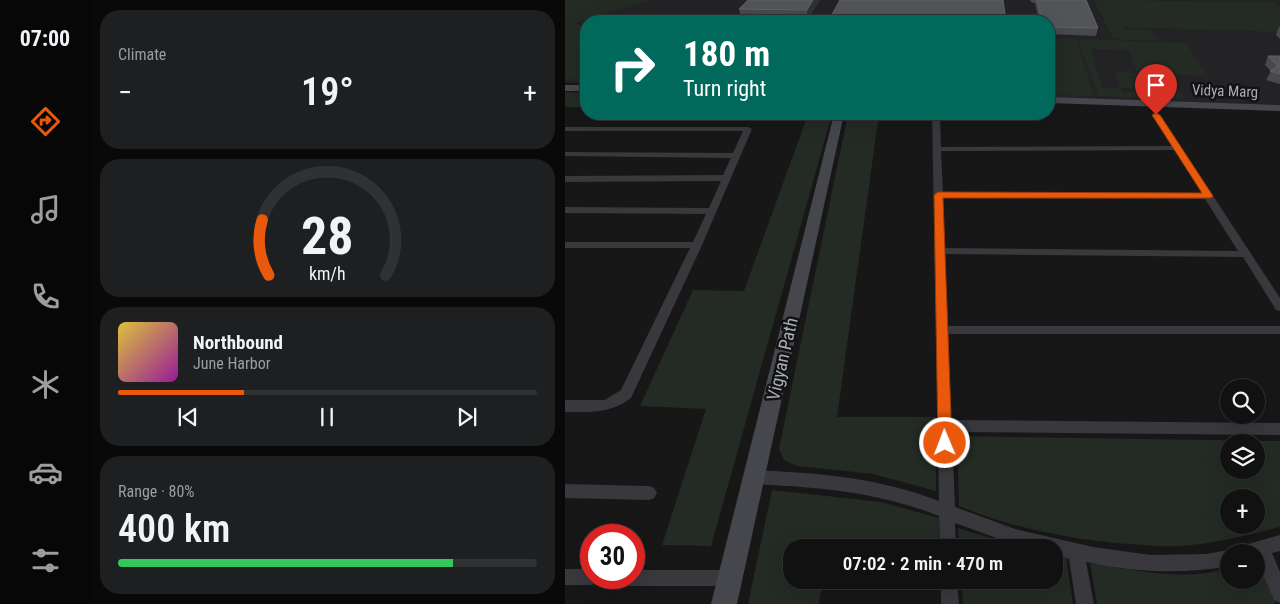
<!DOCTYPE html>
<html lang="en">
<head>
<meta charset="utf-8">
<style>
  body { margin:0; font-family:"Roboto Condensed",sans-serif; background:#1e1f20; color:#f1f3f6; height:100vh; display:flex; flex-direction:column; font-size:19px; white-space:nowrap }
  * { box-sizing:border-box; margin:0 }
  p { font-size:16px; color:#9c9d9f }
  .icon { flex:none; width:28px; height:28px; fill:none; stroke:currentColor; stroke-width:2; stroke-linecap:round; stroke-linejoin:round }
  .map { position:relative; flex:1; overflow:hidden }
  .drawer { display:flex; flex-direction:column; gap:10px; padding:10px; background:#09090a; width:475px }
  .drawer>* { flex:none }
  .guide { position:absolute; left:15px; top:15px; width:475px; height:105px; border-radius:20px; box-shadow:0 5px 20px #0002,0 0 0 1px #303132; background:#00695c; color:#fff; overflow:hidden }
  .controls { position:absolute; left:655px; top:379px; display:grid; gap:10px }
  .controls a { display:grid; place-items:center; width:45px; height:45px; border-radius:50%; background:#111112; box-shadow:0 5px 20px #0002,0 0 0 1px #303132; font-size:25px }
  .speed { position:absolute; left:15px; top:524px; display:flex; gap:10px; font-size:25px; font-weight:700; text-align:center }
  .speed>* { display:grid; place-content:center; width:65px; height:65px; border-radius:50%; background:#111112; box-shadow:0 5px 20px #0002,0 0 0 1px #303132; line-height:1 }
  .speed .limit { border:8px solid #d22; background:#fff; color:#111 }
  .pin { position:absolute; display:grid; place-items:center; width:42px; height:42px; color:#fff; margin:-51px -21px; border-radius:50% 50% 50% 0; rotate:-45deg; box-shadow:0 0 5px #0007 }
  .pin .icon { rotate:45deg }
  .me { position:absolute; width:55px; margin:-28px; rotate:359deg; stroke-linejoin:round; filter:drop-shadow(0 0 4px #0008) }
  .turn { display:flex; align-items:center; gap:18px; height:105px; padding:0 20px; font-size:22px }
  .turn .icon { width:65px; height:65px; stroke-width:2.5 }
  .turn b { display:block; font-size:35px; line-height:42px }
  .big { font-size:38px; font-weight:600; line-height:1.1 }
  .drawer .widget { flex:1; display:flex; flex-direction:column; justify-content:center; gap:8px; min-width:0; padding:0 18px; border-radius:20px; background:#1e1f20 }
  .drawer .dial { align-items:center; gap:0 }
  .dial svg { height:130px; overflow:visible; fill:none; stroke:#303132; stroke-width:7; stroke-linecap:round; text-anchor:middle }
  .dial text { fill:#f1f3f6; stroke:none }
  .song { display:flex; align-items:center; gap:15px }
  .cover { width:60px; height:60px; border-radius:8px; background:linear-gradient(135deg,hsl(50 70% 55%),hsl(300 70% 35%)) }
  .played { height:5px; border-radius:2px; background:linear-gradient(90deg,#ea580c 30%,#303132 30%) }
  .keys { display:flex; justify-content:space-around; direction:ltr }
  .heat { display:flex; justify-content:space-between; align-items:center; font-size:28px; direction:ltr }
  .charge { height:8px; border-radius:4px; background:linear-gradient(90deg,#34c759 80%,#303132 0) }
  .trip { position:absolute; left:218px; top:539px; width:280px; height:50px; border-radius:20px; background:#111112; box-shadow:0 5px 20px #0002,0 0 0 1px #303132; font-weight:600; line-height:50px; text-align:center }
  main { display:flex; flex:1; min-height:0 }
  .dock { display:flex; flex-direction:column; width:90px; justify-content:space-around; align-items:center; background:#070707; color:#9c9d9f }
  .dock .icon { width:35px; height:35px }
  .dock .current { color:#ea580c }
  .dock b { font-size:22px; color:#f1f3f6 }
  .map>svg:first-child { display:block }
  .built { fill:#232325 }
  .green { fill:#232b24; fill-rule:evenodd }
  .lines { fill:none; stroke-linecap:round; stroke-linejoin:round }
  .street { fill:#38383d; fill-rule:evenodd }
  .secondary { fill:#46474d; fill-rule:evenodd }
  .wall { fill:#48494d }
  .shaded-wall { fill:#303133 }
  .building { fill:#535458; stroke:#606267 }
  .route { fill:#ea580c; stroke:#983908 }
  .labels { text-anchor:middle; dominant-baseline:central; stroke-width:5; stroke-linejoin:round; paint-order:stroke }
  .far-street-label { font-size:15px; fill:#a9adb7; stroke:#121213 }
  .street-label { font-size:18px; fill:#a9adb7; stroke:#121213 }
</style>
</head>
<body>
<main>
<nav class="dock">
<b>07:00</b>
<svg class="icon current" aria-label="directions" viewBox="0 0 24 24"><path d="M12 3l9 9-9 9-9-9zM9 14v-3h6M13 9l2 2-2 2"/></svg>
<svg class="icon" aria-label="music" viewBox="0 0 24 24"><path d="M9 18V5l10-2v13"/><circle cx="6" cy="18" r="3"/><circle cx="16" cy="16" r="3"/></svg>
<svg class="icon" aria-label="phone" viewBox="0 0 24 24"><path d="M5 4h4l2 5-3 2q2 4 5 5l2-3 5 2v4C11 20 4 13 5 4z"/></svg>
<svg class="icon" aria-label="climate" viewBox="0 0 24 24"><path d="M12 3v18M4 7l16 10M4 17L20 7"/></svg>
<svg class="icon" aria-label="car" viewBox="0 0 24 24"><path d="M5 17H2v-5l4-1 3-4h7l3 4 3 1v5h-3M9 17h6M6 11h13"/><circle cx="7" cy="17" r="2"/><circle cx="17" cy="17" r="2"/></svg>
<svg class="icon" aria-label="filters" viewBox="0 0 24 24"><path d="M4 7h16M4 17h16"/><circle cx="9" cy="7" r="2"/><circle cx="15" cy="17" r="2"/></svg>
</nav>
<section class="drawer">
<div class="widget"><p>Climate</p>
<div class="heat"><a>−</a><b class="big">19°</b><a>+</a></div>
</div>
<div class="widget dial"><svg viewBox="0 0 100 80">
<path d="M14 69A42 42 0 1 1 86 69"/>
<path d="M14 69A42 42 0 0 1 10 35" stroke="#ea580c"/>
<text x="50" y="56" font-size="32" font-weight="700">28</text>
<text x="50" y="72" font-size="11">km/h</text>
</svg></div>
<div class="widget">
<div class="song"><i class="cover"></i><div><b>Northbound</b><p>June Harbor</p></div></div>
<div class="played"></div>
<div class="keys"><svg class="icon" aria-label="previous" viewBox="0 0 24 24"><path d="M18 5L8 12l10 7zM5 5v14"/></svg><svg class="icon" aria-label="pause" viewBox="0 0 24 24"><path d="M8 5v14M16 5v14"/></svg><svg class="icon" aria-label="next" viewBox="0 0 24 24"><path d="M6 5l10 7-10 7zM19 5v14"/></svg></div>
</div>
<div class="widget"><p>Range · 80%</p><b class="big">400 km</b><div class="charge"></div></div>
</section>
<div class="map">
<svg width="715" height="604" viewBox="0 0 715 604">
  <rect width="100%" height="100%" fill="#171718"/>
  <path class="built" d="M 0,0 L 715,0 L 715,105 L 484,100 L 484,21 L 21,21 L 21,83 L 0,83 Z"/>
  <g class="green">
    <path d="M 0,0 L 85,0 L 7,24 L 21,25 L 21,80 L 0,79 Z"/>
    <path d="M 529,0 L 709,2 L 715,7 L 715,32 L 560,27 L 561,30 L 586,30 L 593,41 L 548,39 Z"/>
    <path d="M 484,39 L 511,39 L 529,96 L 484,95 Z"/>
    <path d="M 513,39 L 621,43 L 643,76 L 575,73 L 581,89 L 556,88 L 557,92 L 597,94 L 588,75 L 606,76 L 619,99 L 533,96 ZM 526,49 L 564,50 L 572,73 L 550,72 L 555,88 L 537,87 Z"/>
    <path d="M 0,92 L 21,93 L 21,107 L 0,107 Z"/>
    <path d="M 193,114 L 267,114 L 146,546 L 97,545 L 141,409 L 75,406 L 128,290 L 179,291 L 241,120 L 191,118 Z"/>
    <path d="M 283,114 L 314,114 L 272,417 L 371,417 L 371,491 L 308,474 L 232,466 L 219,460 L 214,449 Z"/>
    <path d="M 392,436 L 715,441 L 715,527 C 682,535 649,544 614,546 C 603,547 591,546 580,545 C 518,542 452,530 394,506 ZM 664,442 L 691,442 L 691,470 L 664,470 ZM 664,498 L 691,498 L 691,525 L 664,525 Z"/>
    <path d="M 207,490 L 316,502 L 374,518 L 374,547 L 226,548 L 226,580 L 374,580 L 374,585 L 257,584 L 254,604 L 183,604 Z"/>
    <path d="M 393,528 L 454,547 L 394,547 Z"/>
    <path d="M 489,555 L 501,558 L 508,604 L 398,604 L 396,580 L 489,580 Z"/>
    <path d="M 694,559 L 711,604 L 532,604 L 525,563 C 569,570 620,582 664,568 L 664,580 L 691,580 L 691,560 Z"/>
  </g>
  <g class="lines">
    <g class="street">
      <path d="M 588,113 L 595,115 L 715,298 L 715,311 L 711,310 L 678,257 L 380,254 L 383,326 L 715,326 L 715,334 L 383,334 L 386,420 L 715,423 L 715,435 L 387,432 L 390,507 L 450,529 L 528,547 L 586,555 L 641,554 L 664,550 L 670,552 L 664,552 L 664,566 C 616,575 568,572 521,562 L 529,604 L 511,604 L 504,559 L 489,555 L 489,548 L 459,548 L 390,523 L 391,548 L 375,548 L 374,516 C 314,492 253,487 189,484 L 184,482 L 182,477 L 184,472 L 189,470 C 254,473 312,477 374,501 L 367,114 L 375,114 L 376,147 L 607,146 L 587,115 ZM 610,150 L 637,193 L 378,192 L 376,151 ZM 378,198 L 640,199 L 673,251 L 380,248 Z"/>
      <path d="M 0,127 L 183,127 L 187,129 L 137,245 L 66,398 C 46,414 24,412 0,412 L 0,400 L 40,400 L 56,390 L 125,248 L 0,248 L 0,242 L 128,242 L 141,214 L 0,213 L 0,207 L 144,208 L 156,181 L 0,182 L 0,176 L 158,175 L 166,158 L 0,156 L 0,152 L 168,153 L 178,131 L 0,131 Z"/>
      <path d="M 0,484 L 84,486 L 89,488 L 92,493 L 89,498 L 84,500 L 0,498 Z"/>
      <path d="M 715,535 L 715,551 L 707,553 L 715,572 L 715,603 L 709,600 L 691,558 L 691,552 L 674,552 L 676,546 Z"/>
      <path d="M 0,569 L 26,569 L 26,578 L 34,578 L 32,583 L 26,585 L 0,585 Z"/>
      <path d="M 69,570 L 165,570 L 171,572 L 173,578 L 171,584 L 165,586 L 55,586 L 49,584 L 47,578 L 69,578 Z"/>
      <path d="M 376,580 L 392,580 L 394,604 L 376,604 Z"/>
    </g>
    <g class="secondary">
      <rect x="0" y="85" width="21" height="6"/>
      <path d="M 484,97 L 715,105 L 715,111 L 484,103 Z"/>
      <path d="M 269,114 L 279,114 L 172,604 L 146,604 Z"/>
    </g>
  </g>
  <g class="wall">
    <path d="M 255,0 L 243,18 L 176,18 L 174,9 Z"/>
    <path d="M 275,0 L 441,21 L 264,21 Z"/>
    <path d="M 465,0 L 521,0 L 533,28 L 531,36 L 484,34 L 484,21 L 474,21 L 470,3 L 466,2 Z"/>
    <path d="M 714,27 L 715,27 L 715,39 L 711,35 Z"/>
    <path d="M 703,56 L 715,56 L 715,84 L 701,80 L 706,71 L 700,65 Z"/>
  </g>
  <path class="shaded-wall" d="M 248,0 L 255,0 L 243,18 L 242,10 Z"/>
  <g class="building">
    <path d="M 183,0 L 248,0 L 242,10 L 174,9 Z"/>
    <path d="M 275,0 L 438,0 L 441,21 L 401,21 L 402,16 L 337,15 L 335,21 L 264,20 Z"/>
    <path d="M 472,0 L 521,0 L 533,28 L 484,27 L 484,21 L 477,21 Z"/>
    <path d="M 703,56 L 715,56 L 715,74 L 705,71 L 713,66 Z"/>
  </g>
  <path class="route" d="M 591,113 L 595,115 L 648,196 L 646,198 L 378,198 L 387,443 L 385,448 L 380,450 L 375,448 L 373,443 L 369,195 L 373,192 L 637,193 L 587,115 Z"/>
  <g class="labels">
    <g class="far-street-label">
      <text transform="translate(660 91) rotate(2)">Vidya Marg</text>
    </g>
    <g class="street-label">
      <text transform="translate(217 359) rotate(-77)">Vigyan Path</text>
    </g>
  </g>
</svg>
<div class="controls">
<a><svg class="icon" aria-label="search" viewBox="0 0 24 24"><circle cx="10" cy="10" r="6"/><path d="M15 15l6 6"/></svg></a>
<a><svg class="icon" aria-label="layers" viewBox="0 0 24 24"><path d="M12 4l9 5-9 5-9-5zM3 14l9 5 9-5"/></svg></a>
<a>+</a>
<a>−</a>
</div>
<div class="speed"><div class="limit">30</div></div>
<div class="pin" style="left:591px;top:115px;background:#d93025"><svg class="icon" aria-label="arrive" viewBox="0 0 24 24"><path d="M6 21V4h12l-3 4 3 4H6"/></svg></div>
<svg class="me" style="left:380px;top:443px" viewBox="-20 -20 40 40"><circle r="17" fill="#ea580c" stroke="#fff" stroke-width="3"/><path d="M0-11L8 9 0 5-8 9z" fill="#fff"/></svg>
<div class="trip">07:02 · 2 min · 470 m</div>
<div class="guide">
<div class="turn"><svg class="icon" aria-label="right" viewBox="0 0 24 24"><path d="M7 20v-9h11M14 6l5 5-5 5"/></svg><div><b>180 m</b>Turn right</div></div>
</div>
</div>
</main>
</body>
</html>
